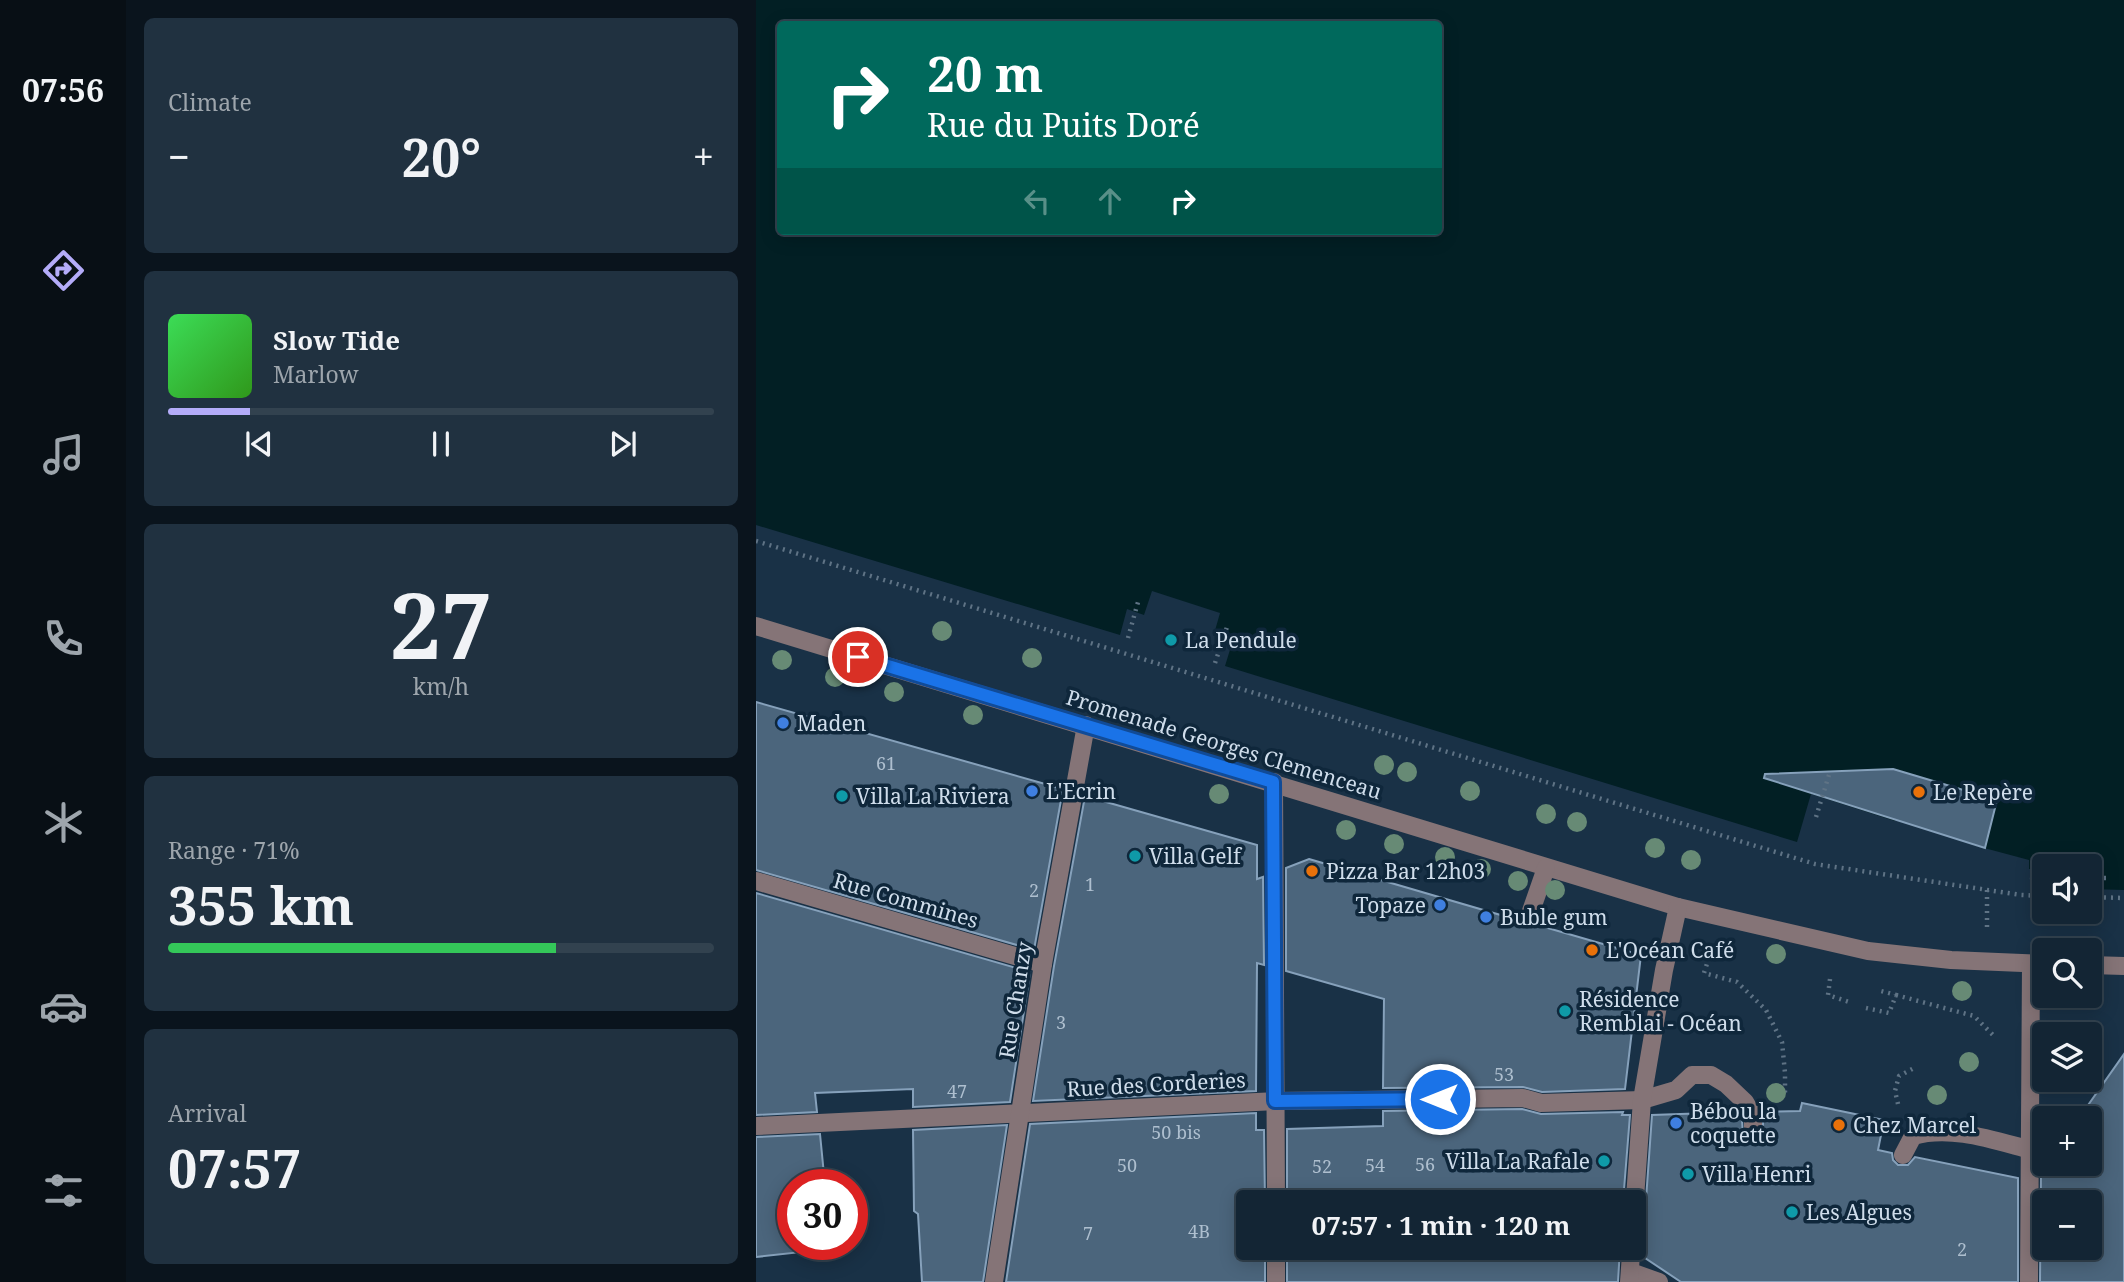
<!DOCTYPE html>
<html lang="en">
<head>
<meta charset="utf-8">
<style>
  body { margin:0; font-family:"Noto Serif",serif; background:#203140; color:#f1f3f6; height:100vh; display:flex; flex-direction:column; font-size:26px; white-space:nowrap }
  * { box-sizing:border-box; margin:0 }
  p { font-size:23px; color:#9da5ac }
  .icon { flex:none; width:38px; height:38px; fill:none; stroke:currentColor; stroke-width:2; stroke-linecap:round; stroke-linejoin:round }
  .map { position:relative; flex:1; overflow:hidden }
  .panel { display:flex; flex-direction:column; gap:18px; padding:18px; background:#0a141d; width:630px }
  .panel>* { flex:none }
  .top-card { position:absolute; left:21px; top:21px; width:665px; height:214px; border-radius:7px; box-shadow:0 4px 18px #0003,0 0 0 2px #32424f; background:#00695c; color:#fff; overflow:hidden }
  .controls { position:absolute; left:1276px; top:854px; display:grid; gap:14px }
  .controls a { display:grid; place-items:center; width:70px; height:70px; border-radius:7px; background:#132534; box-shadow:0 4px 18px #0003,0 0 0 2px #32424f; font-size:35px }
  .speed { position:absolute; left:21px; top:1169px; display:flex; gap:14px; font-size:35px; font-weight:700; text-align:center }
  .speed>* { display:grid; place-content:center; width:91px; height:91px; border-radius:50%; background:#132534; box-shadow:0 4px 18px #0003,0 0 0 2px #32424f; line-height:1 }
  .speed .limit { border:10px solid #d22; background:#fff; color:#111 }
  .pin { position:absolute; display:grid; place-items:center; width:60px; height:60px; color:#fff; margin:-30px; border:4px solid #fff; border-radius:50%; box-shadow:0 2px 7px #0007 }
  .me { position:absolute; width:77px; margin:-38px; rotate:270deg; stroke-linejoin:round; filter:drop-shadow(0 0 5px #0008) }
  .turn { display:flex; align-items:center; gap:24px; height:147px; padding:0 35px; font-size:32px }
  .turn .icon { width:91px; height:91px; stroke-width:2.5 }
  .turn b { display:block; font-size:49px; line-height:60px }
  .lanes { display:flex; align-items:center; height:66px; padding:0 35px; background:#0003; justify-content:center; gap:35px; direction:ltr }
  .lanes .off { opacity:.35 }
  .big { font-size:52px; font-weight:700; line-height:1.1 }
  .panel .card { flex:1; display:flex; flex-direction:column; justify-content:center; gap:10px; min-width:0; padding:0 24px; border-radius:10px; background:#203140 }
  .panel .dial { align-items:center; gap:0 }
  .dial b { font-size:91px; line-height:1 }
  .song { display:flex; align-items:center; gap:21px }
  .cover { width:84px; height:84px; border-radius:10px; background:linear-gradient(135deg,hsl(130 70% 55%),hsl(110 70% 35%)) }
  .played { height:7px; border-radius:4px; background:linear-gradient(90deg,#b4acf9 15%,#32424f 15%) }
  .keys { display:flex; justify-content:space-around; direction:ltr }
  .heat { display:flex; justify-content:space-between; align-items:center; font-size:38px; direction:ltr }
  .charge { height:10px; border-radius:5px; background:linear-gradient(90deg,#34c759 71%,#32424f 0) }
  .trip { position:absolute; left:480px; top:1190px; width:410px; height:70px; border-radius:7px; background:#132534; box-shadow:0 4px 18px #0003,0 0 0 2px #32424f; font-weight:700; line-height:70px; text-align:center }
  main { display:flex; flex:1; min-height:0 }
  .tab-bar { display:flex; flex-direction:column; width:126px; justify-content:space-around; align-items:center; background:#080f15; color:#9da5ac }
  .tab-bar .icon { width:49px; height:49px }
  .tab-bar .current { color:#b4acf9 }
  .tab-bar b { font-size:32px; color:#f1f3f6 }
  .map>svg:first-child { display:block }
  .water { fill:#021f24; fill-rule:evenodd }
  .building { fill:#4b657c; stroke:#86a1bb; stroke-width:2; fill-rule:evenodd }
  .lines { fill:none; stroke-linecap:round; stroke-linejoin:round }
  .path { stroke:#5f7385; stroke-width:4.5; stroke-dasharray:2 5; stroke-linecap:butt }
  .minor { stroke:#857477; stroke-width:18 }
  .tree { fill:#678a75 }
  .route-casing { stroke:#114b97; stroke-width:18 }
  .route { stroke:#1a73e8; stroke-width:12 }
  .culture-dot { fill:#0f9aa8; stroke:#0f273b; stroke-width:2.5 }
  .shop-dot { fill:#3f7fe0; stroke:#0f273b; stroke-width:2.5 }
  .food-dot { fill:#e8710a; stroke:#0f273b; stroke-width:2.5 }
  .labels { text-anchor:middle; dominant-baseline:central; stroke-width:7; stroke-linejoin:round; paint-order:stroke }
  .number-label { font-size:18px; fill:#aebfcf }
  .poi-label { font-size:21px; fill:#cfddeb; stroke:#0f273b; text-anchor:start }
  .street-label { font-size:21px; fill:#cfddeb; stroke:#0f273b }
</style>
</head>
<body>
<main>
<nav class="tab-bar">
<b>07:56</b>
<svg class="icon current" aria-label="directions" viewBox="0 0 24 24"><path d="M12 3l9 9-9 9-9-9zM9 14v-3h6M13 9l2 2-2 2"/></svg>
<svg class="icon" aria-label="music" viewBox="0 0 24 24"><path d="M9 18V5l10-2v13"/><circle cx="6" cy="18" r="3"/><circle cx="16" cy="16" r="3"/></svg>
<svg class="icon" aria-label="phone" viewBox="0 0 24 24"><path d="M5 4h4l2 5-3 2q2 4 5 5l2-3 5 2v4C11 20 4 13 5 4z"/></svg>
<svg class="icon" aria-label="climate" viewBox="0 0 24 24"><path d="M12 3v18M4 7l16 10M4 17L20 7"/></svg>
<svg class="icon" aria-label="car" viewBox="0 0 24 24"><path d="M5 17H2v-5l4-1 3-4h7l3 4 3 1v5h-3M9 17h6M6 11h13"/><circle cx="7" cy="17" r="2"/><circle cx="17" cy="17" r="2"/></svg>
<svg class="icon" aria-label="filters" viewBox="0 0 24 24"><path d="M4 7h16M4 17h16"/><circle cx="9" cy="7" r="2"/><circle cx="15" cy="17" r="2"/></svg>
</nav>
<section class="panel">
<div class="card"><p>Climate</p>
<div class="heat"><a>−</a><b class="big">20°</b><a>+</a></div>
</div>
<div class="card">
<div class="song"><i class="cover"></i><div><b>Slow Tide</b><p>Marlow</p></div></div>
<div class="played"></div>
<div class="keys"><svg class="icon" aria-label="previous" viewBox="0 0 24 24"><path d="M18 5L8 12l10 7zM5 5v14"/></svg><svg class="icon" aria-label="pause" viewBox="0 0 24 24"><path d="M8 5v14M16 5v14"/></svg><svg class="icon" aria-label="next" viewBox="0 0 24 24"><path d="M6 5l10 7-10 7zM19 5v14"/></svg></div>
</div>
<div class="card dial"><b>27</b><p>km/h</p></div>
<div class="card"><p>Range · 71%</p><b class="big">355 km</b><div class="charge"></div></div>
<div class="card"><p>Arrival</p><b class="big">07:57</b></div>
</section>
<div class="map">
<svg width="1368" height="1282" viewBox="0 0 1368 1282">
  <rect width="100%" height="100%" fill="#193146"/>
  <path class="water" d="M 0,0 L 1368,0 L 1368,890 L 1334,889 L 1334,866 L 1288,866 L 1288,869 L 1273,869 L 1273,860 L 1217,845 L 1212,830 L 1144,816 L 1139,821 L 1055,794 L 1041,842 L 469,666 L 477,640 L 458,634 L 464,613 L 396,591 L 388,615 L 371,609 L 364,635 L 0,525 ZM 24,24 L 682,24 L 682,231 L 24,231 Z"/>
  <g class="building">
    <path d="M 0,702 L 307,789 L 278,950 L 0,870 Z"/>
    <path d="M 1137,769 L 1241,800 L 1229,848 L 1008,778 L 1009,774 Z"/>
    <path d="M 329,796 L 501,845 L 501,879 L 507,877 L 508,965 L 501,963 L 500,1091 L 277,1101 L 298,966 Z"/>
    <path d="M 553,859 L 765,921 L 771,925 L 778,924 L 885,955 L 869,1089 L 786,1092 L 767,1087 L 627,1088 L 628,999 L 530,971 L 530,868 Z"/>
    <path d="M 0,893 L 274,972 L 254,1102 L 157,1107 L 157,1089 L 59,1093 L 61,1112 L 0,1115 Z"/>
    <path d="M 1368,1054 L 1368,1282 L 1284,1282 L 1285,1172 L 1291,1164 L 1334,1164 L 1334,1118 L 1323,1118 ZM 1288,1202 L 1334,1202 L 1334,1248 L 1288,1248 Z"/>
    <path d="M 1046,1103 L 1128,1120 L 1122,1150 L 1136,1153 L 1137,1160 L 1142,1165 L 1152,1165 L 1159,1157 L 1262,1178 L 1262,1282 L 925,1282 L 886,1256 L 896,1115 L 982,1112 L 986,1119 L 987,1137 L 991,1141 L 998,1143 L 1007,1137 L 1007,1112 L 1044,1111 Z"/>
    <path d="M 766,1109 L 785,1114 L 867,1112 L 866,1115 L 874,1115 L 867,1202 L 531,1202 L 531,1129 L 627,1126 L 627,1111 Z"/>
    <path d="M 500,1113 L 500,1130 L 508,1130 L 509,1202 L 492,1202 L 492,1248 L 509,1248 L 509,1282 L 250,1282 L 274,1124 Z"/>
    <path d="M 251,1125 L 227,1282 L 166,1282 L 162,1214 L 158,1211 L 157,1130 Z"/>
    <path d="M 64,1134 L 69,1185 L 37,1185 L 37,1244 L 76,1244 L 76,1247 L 45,1249 L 46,1252 L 0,1257 L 0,1137 Z"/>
    <path d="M 531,1248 L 864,1248 L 862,1282 L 531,1282 Z"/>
  </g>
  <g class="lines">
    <g class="path">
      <path d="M 0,541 L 1059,864 L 1265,895 L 1288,896"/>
      <path d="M 372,638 L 382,602"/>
      <path d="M 459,663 L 471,627"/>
      <path d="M 1060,817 L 1073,775"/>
      <path d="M 1274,877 L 1288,878"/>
      <path d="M 1334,878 L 1351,878"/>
      <path d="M 1334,897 L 1368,898"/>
      <path d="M 1231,927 L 1231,890"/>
      <path d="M 955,951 L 948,973 L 981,982 L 1010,1010 L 1026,1042 L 1029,1073 L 1029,1097"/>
      <path d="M 1074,979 L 1072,995 L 1096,1003"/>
      <path d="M 1140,995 L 1218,1016 L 1237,1035"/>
      <path d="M 1110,1008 L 1133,1013 L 1140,995 L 1125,991"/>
      <path d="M 1142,1104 L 1139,1091 L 1143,1076 L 1160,1067"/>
    </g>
    <g class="minor">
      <path d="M 0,626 L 922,907 L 1112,951 L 1195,960 L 1288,964"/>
      <path d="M 518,782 L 520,1202"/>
      <path d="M 0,881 L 287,964"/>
      <path d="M 774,914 L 790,868"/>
      <path d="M 1334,965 L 1368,966"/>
      <path d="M 0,1126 L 519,1101 L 767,1098 L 785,1103 L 886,1100 L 920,1090 L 936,1075 L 955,1075 L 970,1084 L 989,1102 L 997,1116 L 997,1132"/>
      <path d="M 1147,1155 L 1157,1136 C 1195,1125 1237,1140 1275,1150"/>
      <path d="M 520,1248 L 520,1282"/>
      <path d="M 875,1272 L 903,1282"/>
      <path d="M 238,1282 L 287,964 L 330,725"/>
      <path d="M 873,1282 L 886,1100 L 908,970 L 922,907"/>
      <path d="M 1273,1282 L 1275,964"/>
    </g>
  </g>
  <g class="tree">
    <circle cx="186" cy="631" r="10"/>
    <circle cx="276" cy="658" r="10"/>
    <circle cx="26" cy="660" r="10"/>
    <circle cx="79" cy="677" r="10"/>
    <circle cx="138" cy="692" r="10"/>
    <circle cx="217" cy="715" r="10"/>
    <circle cx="628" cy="765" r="10"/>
    <circle cx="651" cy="772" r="10"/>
    <circle cx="714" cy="791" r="10"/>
    <circle cx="463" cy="794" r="10"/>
    <circle cx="790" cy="814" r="10"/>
    <circle cx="821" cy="822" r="10"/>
    <circle cx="590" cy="830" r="10"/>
    <circle cx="638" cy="844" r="10"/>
    <circle cx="899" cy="848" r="10"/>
    <circle cx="689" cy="857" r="10"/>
    <circle cx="935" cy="860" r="10"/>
    <circle cx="725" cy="869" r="10"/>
    <circle cx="762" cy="881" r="10"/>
    <circle cx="799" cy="890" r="10"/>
    <circle cx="1020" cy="954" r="10"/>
    <circle cx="1206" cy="991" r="10"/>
    <circle cx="1213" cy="1062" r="10"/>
    <circle cx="1020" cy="1093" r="10"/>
    <circle cx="1181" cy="1095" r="10"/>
  </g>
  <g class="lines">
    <defs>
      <path id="route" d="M 102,657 L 517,782 L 519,1101 L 684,1099"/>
    </defs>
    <use href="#route" class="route-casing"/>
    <use href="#route" class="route"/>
  </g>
  <g class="culture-dot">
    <circle cx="415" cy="640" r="7"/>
    <circle cx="86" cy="796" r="7"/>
    <circle cx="379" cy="856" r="7"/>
    <circle cx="809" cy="1011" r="7"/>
    <circle cx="848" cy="1161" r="7"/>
    <circle cx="932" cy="1174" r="7"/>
    <circle cx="1036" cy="1212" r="7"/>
  </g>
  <g class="shop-dot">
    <circle cx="27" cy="723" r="7"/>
    <circle cx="276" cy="791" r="7"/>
    <circle cx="684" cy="905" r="7"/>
    <circle cx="730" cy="917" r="7"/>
    <circle cx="920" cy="1123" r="7"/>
  </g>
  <g class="food-dot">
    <circle cx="1163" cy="792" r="7"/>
    <circle cx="556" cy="871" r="7"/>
    <circle cx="836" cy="950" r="7"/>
    <circle cx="1083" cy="1125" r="7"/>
  </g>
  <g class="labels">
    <g class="number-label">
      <text x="130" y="763">61</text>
      <text x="334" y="884">1</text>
      <text x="278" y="890">2</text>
      <text x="305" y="1022">3</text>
      <text x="748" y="1074">53</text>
      <text x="201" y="1091">47</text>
      <text x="420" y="1132">50 bis</text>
      <text x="669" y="1164">56</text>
      <text x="371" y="1165">50</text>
      <text x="619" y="1165">54</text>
      <text x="566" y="1166">52</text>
      <text x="443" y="1231">4B</text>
      <text x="332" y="1233">7</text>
      <text x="1206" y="1249">2</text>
    </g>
    <g class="poi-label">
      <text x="429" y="640">La Pendule</text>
      <text x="41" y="723">Maden</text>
      <text x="290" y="791">L'Ecrin</text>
      <text x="1177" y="792">Le Repère</text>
      <text x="100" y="796">Villa La Riviera</text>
      <text x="393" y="856">Villa Gelf</text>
      <text x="570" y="871">Pizza Bar 12h03</text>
      <text x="670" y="905" text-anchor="end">Topaze</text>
      <text x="744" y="917">Buble gum</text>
      <text x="850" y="950">L'Océan Café</text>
      <text x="823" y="999">Résidence<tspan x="823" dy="24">Remblai - Océan</tspan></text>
      <text x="934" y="1111">Bébou la<tspan x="934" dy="24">coquette</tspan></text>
      <text x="1097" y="1125">Chez Marcel</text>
      <text x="834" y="1161" text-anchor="end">Villa La Rafale</text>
      <text x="946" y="1174">Villa Henri</text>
      <text x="1050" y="1212">Les Algues</text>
    </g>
    <g class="street-label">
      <text transform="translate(468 744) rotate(17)">Promenade Georges Clemenceau</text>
      <text transform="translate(150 900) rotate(16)">Rue Commines</text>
      <text transform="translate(259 1000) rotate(-81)">Rue Chanzy</text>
      <text transform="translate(400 1084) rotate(-3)">Rue des Corderies</text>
    </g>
  </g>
</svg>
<div class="controls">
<a><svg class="icon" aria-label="sound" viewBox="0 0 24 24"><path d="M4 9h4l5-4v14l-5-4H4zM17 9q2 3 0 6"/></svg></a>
<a><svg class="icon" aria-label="search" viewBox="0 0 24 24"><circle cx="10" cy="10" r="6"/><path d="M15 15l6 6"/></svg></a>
<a><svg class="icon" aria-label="layers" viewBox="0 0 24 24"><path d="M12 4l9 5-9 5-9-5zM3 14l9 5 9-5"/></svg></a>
<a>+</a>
<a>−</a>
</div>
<div class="speed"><div class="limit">30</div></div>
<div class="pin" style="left:102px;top:657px;background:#d93025"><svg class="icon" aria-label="arrive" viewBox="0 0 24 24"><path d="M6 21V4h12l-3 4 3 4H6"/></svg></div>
<svg class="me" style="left:684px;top:1099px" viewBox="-20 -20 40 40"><circle r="17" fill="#1a73e8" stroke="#fff" stroke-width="3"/><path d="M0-11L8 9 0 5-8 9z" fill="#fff"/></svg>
<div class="trip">07:57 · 1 min · 120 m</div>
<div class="top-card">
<div class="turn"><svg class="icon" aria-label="right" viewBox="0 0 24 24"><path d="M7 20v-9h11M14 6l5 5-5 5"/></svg><div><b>20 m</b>Rue du Puits Doré</div></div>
<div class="lanes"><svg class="icon off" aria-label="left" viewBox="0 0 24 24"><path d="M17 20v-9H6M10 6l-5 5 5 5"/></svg><svg class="icon off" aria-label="ahead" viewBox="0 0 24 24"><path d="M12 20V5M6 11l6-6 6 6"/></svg><svg class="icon" aria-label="right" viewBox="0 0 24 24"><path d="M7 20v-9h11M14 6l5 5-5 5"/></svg></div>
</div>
</div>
</main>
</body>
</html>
